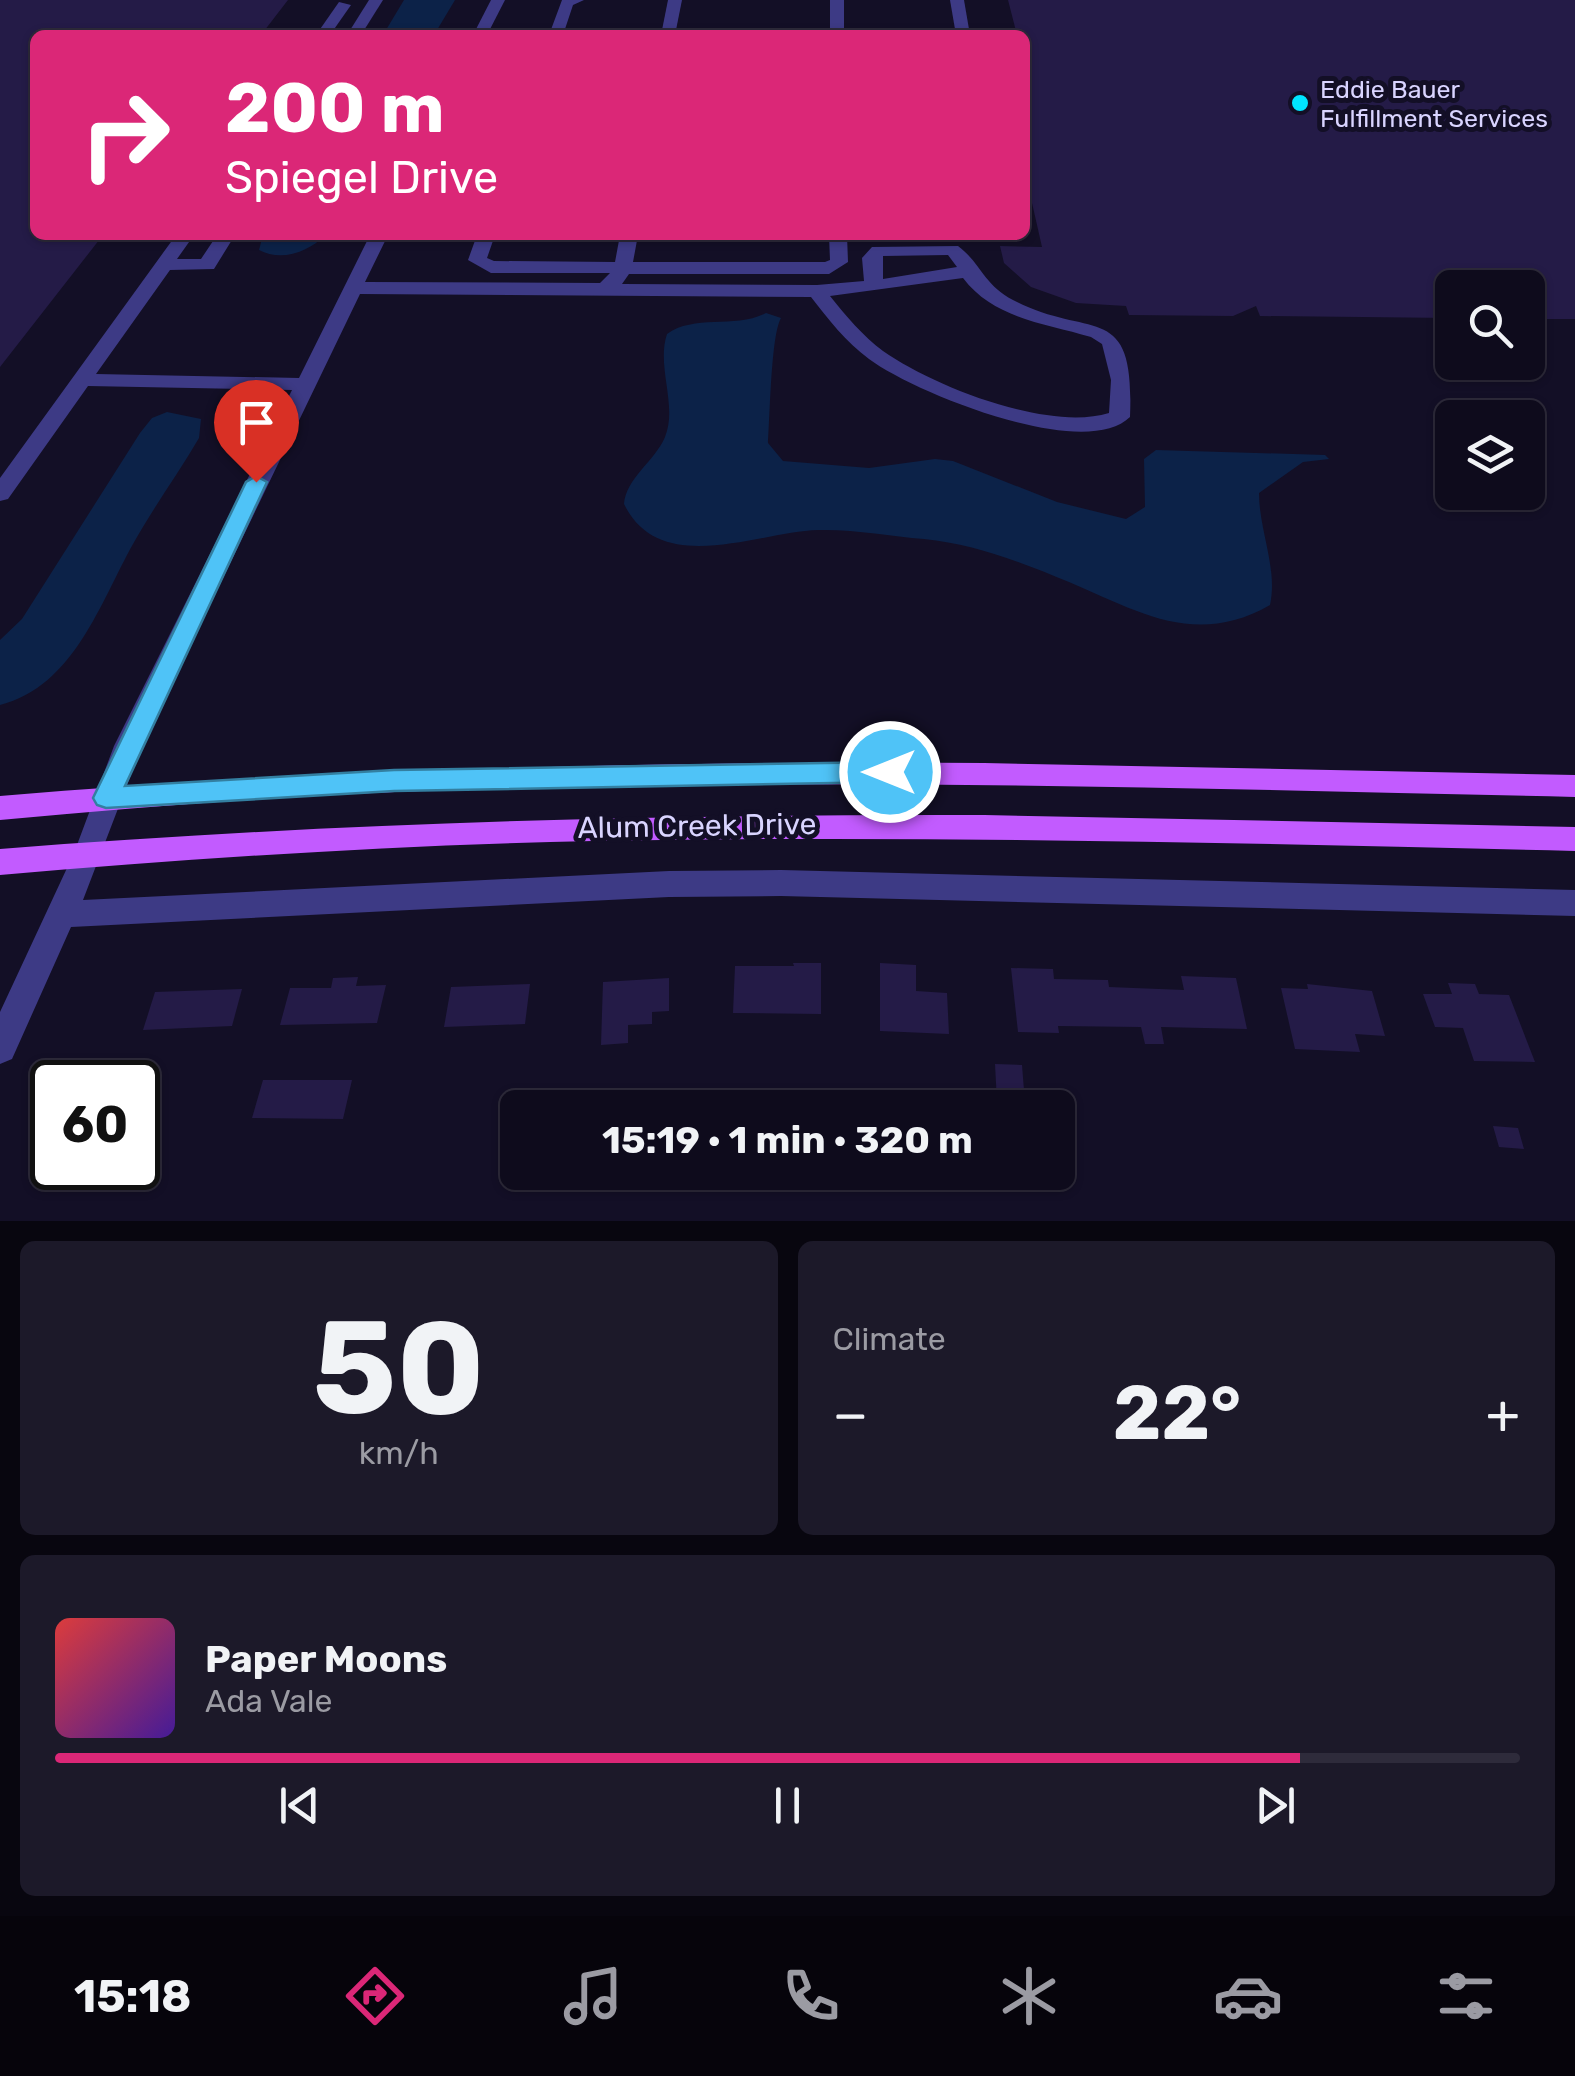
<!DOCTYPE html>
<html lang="en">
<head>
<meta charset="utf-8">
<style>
  body { margin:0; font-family:Rubik,sans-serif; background:#1c1929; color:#f1f3f6; height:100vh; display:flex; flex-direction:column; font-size:38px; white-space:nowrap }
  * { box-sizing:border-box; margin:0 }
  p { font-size:32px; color:#9b9ba3 }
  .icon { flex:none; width:55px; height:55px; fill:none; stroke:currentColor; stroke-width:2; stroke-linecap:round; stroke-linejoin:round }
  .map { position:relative; height:1221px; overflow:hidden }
  .panel { display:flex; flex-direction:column; gap:20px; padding:20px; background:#08060f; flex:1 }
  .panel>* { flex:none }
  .top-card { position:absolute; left:30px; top:30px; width:1000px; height:210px; border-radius:15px; box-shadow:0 2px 8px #0004,0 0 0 2px #2e2b3b; background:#db2777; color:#fff; overflow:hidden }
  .buttons { position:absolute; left:1435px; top:270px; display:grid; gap:20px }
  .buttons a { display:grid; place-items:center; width:110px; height:110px; border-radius:15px; background:#0e0b1c; box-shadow:0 2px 8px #0004,0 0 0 2px #2e2b3b; font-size:50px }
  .speed { position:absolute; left:30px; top:1060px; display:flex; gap:20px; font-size:50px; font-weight:700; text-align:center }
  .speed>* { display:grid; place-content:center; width:130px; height:130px; border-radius:50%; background:#0e0b1c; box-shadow:0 2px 8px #0004,0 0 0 2px #2e2b3b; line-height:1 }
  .speed .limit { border:5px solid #111; border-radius:15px; background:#fff; color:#111 }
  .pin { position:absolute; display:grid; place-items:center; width:85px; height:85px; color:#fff; margin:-102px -42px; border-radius:50% 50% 50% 0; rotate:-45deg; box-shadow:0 0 10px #0007 }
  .pin .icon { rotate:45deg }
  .me { position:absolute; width:110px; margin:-55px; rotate:270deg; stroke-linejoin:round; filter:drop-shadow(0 0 8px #0008) }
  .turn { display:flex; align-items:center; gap:35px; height:210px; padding:0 30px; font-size:45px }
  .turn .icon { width:130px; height:130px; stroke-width:2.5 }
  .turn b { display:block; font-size:70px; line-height:85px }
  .big { font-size:75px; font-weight:700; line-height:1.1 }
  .panel .widget { flex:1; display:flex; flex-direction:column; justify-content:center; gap:15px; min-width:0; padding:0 35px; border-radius:15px; background:#1c1929 }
  .panel .dial { align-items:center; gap:0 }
  .dial b { font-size:130px; line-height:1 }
  .song { display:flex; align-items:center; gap:30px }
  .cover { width:120px; height:120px; border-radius:15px; background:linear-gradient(135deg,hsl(0 70% 55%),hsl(260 70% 35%)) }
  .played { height:10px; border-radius:5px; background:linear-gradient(90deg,#db2777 85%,#2e2b3b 85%) }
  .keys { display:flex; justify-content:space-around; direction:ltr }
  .heat { display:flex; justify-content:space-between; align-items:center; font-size:55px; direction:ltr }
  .panel .tiles { flex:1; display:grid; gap:20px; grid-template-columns:1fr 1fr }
  .widget:last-child { grid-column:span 2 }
  .trip { position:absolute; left:500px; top:1090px; width:575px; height:100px; border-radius:15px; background:#0e0b1c; box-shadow:0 2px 8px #0004,0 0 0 2px #2e2b3b; font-weight:700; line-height:100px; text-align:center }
  .tabs { display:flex; height:160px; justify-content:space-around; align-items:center; background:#06040b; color:#9b9ba3 }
  .tabs .icon { width:70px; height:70px }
  .tabs .on { color:#db2777 }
  .tabs b { font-size:45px; color:#f1f3f6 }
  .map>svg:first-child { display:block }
  .water { fill:#0c2248 }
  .building { fill:#241b47 }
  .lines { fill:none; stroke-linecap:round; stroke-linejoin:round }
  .minor { fill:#3d3a85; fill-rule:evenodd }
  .major { fill:#c25bff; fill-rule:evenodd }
  .route { fill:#4fc3f7; stroke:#337fa1; stroke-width:2.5 }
  .poi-dot { fill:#00e5ff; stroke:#130f26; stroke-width:4 }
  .labels { text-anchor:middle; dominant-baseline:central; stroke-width:10; stroke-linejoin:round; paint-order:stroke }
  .far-poi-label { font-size:25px; fill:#d9d4ff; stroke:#130f26; text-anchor:start }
  .street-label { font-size:30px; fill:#d9d4ff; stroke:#130f26 }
</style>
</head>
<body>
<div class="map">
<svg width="1575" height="1221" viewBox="0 0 1575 1221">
  <rect width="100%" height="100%" fill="#130f26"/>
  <g class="water">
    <path d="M 404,0 L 455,0 L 434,35 L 383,35 Z"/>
    <path d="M 263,235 L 325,235 C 309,252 281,262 259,250 Z"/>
    <path d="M 766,313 L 781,318 C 771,335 770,417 768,443 L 783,461 L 869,468 L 935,459 L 953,461 L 1057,502 L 1126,519 L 1145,507 L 1144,459 L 1156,450 L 1325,455 L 1329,459 L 1303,462 L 1259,493 C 1259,531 1278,568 1270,605 C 1195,648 1138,611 1069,582 C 1023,563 975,544 924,539 C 889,536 854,529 818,530 C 757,532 660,578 624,504 C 626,478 655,461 665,437 C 678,405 656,367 667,334 C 694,314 736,329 766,313 Z"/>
    <path d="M 167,412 L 201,419 L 199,438 C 178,474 153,508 133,544 C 100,603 74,686 0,705 L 0,640 L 22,619 L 140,433 L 152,418 Z"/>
  </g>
  <g class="building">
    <path d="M 0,0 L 288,0 L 261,35 L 35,35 L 35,235 L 103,235 L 0,367 Z"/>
    <path d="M 1008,0 L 1575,0 L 1575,319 L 1528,319 L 1528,288 L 1452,288 L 1452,318 L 1260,316 L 1256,306 L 1233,316 L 1129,315 L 1126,306 L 1076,303 L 1031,287 L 1004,263 L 1000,246 L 1042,247 L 1025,172 L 1025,35 L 1017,35 Z"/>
    <path d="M 793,963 L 821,963 L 821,1014 L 733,1013 L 735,966 L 794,966 Z"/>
    <path d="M 880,963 L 916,965 L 916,991 L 947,993 L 949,1034 L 880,1031 Z"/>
    <path d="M 1011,968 L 1053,969 L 1054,979 L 1108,980 L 1109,987 L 1184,990 L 1181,976 L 1236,978 L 1247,1029 L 1161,1027 L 1164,1044 L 1145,1044 L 1141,1027 L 1058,1026 L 1059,1033 L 1018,1032 Z"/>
    <path d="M 358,977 L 356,986 L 386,985 L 377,1023 L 280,1025 L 290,988 L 331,988 L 333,978 Z"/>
    <path d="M 669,978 L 669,1011 L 652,1012 L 652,1024 L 628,1025 L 628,1043 L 601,1045 L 603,982 Z"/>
    <path d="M 1448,983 L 1475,984 L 1479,994 L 1509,995 L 1535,1062 L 1474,1061 L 1463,1028 L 1435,1027 L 1423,994 L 1452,994 Z"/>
    <path d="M 530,984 L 525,1024 L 444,1027 L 451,987 Z"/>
    <path d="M 1307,984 L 1372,991 L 1385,1036 L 1355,1034 L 1360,1052 L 1295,1049 L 1281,988 L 1308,989 Z"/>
    <path d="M 242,989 L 232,1026 L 143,1030 L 155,992 Z"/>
    <path d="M 995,1064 L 1022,1065 L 1025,1103 L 997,1102 Z"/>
    <path d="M 263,1080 L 352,1080 L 343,1119 L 252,1118 Z"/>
    <path d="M 892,1088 L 918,1091 L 916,1108 L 890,1108 Z"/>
    <path d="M 1493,1126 L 1518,1128 L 1524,1149 L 1499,1147 Z"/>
  </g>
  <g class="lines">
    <g class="minor">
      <path d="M 369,0 L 383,0 L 361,35 L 347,35 Z"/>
      <path d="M 491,0 L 505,0 L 487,35 L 473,35 Z"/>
      <path d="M 562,0 L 584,0 L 573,5 L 563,35 L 549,35 Z"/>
      <path d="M 668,0 L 682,0 L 675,35 L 661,35 Z"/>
      <rect x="830" y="0" width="14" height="35"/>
      <path d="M 950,0 L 964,0 L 970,35 L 956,35 Z"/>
      <path d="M 339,2 L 351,5 L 330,35 L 316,35 Z"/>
      <path d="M 176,235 L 194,235 L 177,259 L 201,259 L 217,235 L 235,235 L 214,269 L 170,270 L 96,374 L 299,378 L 370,235 L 388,235 L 365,282 L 600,283 L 610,273 L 491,273 L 468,260 L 477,235 L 495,235 L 487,258 L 494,261 L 615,262 L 620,235 L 638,235 L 633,262 L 825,262 L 830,260 L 829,235 L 847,235 L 848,262 L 829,274 L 629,274 L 622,284 L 817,285 L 864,281 L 862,258 L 872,247 L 958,246 C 981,263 983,284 1013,300 C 1091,341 1135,298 1130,417 C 1084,462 913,392 869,359 C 846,342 828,319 811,297 L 360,294 L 142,746 L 83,900 L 669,871 L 781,870 L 1575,890 L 1575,916 L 781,896 L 669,897 L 71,927 L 12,1059 L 0,1064 L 0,1012 L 74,853 L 114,746 L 292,390 L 88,386 L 8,499 L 0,501 L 0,478 ZM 948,255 L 957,267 L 883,279 L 883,256 ZM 963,278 C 994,319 1045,323 1091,337 L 1102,344 L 1111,380 L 1109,413 C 1048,432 933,386 883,351 C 863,336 846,316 830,296 Z"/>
    </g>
    <g class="major">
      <path d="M 984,763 L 1575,775 L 1575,797 C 1182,788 788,776 395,792 C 263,797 132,808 0,820 L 0,796 C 328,769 655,761 984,763 Z"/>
      <path d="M 984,815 L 1575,827 L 1575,851 C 1248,843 920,835 593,841 C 395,845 197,858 0,875 L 0,849 C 328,823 655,814 984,815 Z"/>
    </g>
  </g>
  <path class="route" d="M 256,476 L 267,482 L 125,786 L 394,770 L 890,762 L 903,772 L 890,782 L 394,791 L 106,808 L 97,805 L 93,798 L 246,482 Z"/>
  <circle class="poi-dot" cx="1300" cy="103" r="10"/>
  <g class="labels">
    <g class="far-poi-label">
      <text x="1320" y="89">Eddie Bauer<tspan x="1320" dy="29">Fulfillment Services</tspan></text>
    </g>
    <g class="street-label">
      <text transform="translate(697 826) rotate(-1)">Alum Creek Drive</text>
    </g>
  </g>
</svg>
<div class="buttons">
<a><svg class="icon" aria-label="search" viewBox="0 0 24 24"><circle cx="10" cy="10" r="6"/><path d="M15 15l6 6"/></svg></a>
<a><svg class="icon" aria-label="layers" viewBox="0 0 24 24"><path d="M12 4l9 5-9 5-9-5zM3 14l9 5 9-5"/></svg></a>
</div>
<div class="speed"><div class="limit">60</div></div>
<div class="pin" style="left:256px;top:482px;background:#d93025"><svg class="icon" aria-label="arrive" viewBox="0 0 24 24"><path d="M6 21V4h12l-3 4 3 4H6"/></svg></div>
<svg class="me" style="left:890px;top:772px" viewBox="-20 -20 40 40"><circle r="17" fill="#4fc3f7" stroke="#fff" stroke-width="3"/><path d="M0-11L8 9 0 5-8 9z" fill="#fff"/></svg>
<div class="trip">15:19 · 1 min · 320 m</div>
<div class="top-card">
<div class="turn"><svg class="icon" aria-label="right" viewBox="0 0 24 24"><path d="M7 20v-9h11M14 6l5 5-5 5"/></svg><div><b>200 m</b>Spiegel Drive</div></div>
</div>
</div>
<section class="panel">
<div class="tiles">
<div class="widget dial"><b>50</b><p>km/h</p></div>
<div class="widget"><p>Climate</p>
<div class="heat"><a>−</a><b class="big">22°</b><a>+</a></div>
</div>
<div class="widget">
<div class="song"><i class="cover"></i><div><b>Paper Moons</b><p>Ada Vale</p></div></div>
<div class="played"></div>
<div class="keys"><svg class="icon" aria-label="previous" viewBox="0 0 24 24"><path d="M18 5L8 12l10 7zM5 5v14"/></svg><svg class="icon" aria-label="pause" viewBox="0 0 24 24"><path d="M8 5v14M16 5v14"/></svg><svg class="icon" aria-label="next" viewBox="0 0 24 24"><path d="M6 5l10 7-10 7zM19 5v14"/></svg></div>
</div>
</div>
</section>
<nav class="tabs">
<b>15:18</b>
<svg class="icon on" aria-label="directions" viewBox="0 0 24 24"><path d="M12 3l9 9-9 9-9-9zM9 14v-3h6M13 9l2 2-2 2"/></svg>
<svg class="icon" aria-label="music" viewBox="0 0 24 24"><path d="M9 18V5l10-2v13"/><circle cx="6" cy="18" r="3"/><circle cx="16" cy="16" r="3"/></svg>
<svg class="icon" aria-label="phone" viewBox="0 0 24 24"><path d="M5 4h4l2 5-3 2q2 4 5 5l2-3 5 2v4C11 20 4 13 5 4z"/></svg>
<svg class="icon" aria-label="climate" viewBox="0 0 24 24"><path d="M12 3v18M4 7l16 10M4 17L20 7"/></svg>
<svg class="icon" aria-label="car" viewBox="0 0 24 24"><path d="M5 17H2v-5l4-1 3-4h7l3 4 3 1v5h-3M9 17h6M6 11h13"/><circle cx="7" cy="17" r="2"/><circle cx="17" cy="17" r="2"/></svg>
<svg class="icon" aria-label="filters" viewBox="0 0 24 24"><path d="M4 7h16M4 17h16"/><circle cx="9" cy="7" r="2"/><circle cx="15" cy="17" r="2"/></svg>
</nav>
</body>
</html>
